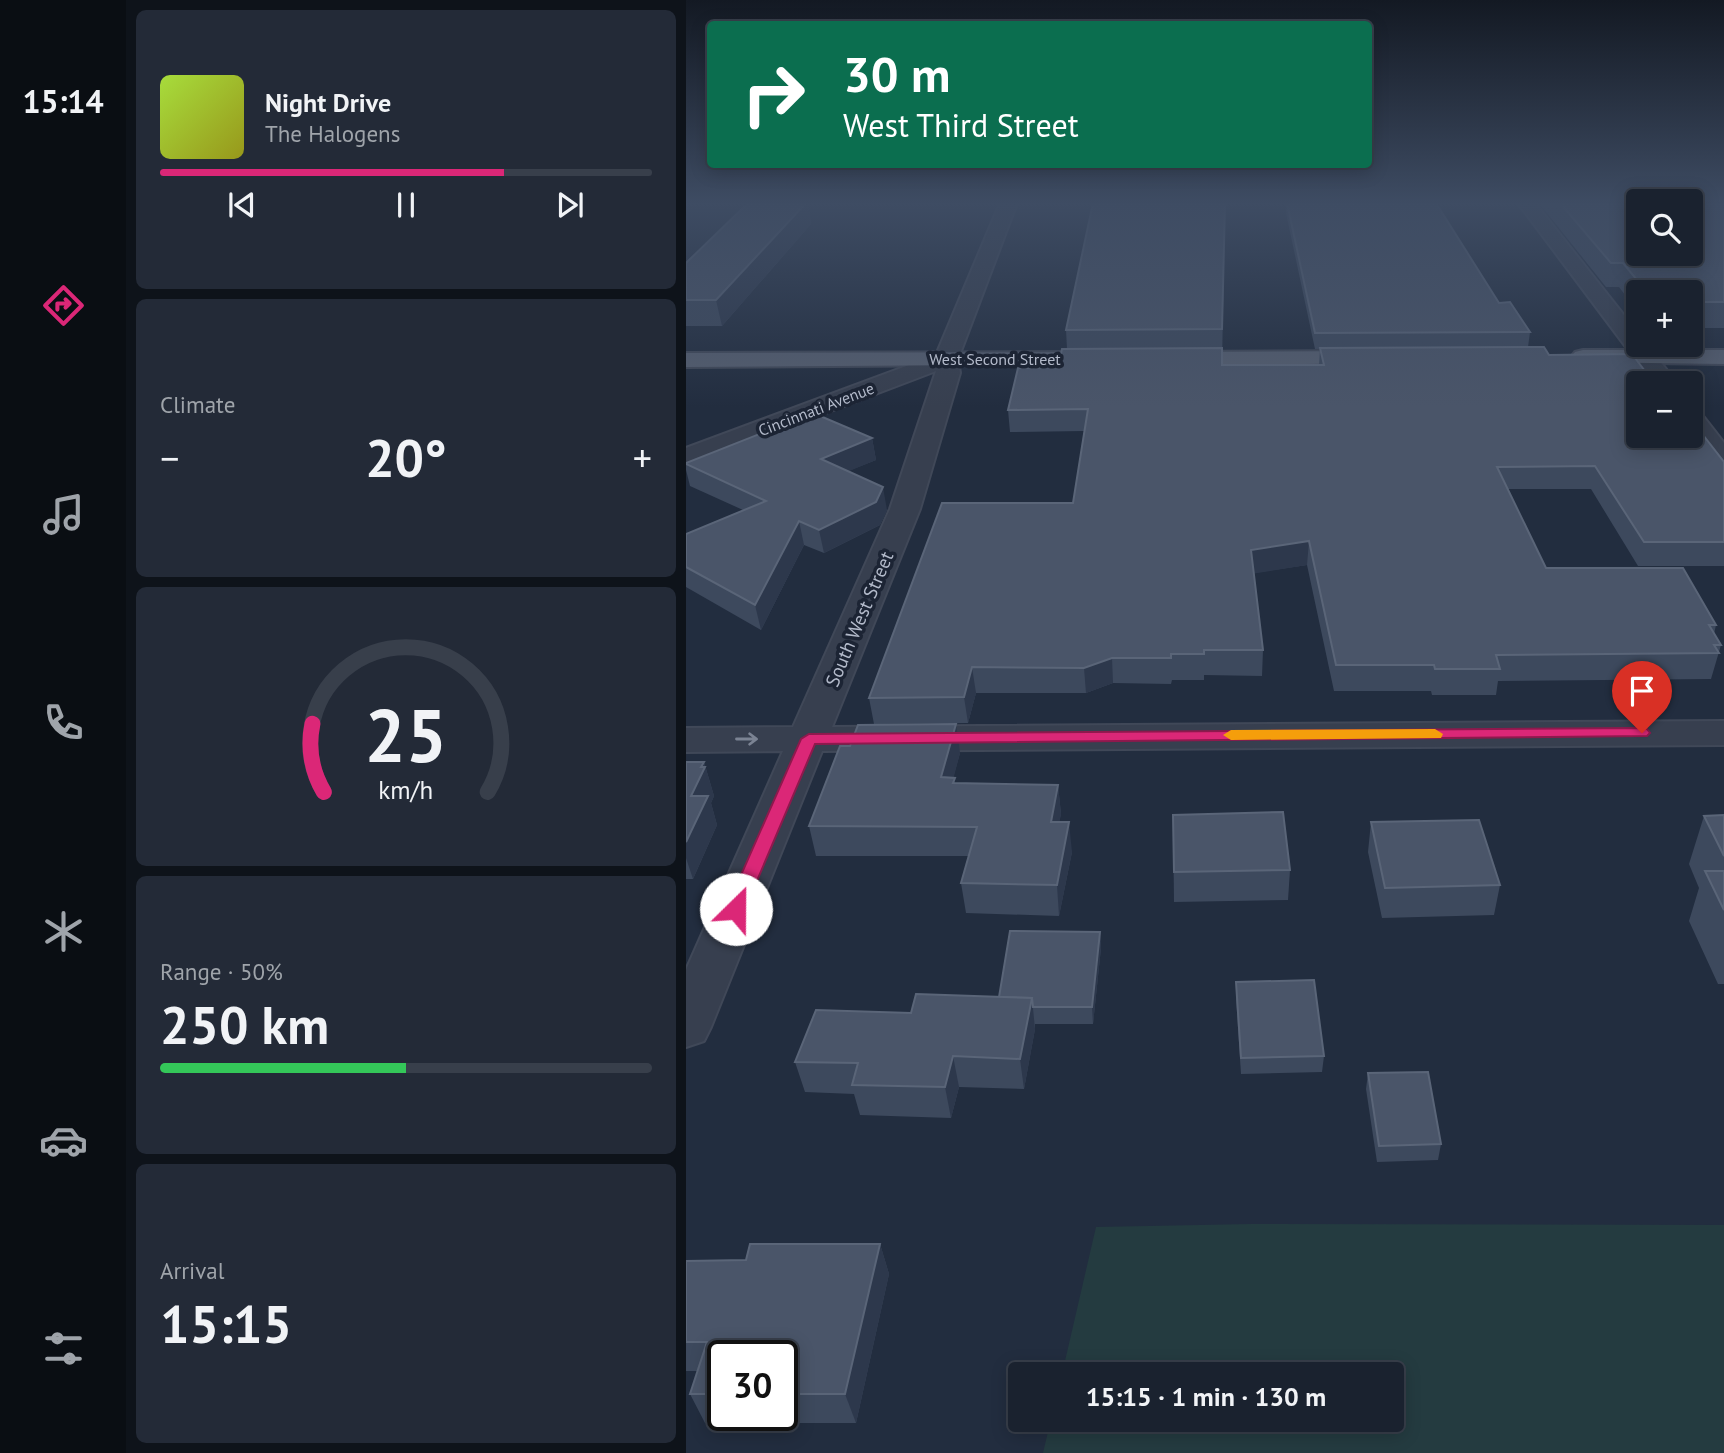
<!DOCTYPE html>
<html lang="en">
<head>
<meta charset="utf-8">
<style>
  body { margin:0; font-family:"PT Sans",sans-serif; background:#232a37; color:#f1f3f6; height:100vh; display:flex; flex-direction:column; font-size:26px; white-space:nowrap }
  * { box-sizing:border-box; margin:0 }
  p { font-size:23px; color:#9fa4aa }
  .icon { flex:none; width:38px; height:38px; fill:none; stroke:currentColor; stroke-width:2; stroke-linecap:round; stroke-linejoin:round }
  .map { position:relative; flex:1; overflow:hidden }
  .sheet { display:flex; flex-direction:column; gap:10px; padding:10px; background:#0e131a; width:560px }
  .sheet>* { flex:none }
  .top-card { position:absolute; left:21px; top:21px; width:665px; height:147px; border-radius:7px; box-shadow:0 4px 18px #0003,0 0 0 2px #383f4b; background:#0b6e4f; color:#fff; overflow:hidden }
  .controls { position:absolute; left:940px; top:189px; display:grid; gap:14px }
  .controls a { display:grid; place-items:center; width:77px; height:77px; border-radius:7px; background:#1a222f; box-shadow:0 4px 18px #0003,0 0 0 2px #383f4b; font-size:35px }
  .speed { position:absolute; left:21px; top:1340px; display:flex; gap:14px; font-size:35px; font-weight:700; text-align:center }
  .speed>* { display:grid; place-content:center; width:91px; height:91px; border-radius:50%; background:#1a222f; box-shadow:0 4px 18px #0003,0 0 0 2px #383f4b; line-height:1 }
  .speed .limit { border:4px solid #111; border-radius:10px; background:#fff; color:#111 }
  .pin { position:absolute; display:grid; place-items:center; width:60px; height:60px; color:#fff; margin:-72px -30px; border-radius:50% 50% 50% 0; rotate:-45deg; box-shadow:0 0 7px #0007 }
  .pin .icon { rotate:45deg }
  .me { position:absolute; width:77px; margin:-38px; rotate:23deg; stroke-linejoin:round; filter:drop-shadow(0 0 5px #0008) }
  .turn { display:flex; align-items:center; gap:24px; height:147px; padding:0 21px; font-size:32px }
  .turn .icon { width:91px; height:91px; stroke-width:2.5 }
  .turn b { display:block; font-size:49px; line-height:60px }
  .big { font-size:52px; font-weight:700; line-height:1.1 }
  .sheet .widget { flex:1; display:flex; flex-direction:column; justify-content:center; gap:10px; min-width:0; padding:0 24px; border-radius:10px; background:#232a37 }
  .sheet .dial { align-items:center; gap:0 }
  .dial svg { height:182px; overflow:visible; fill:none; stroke:#383f4b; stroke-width:7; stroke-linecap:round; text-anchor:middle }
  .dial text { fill:#f1f3f6; stroke:none }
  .song { display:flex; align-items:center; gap:21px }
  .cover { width:84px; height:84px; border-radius:10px; background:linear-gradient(135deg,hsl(80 70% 55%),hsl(60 70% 35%)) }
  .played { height:7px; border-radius:4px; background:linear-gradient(90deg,#db2777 70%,#383f4b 70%) }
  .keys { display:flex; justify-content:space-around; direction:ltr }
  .heat { display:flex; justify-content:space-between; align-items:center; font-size:38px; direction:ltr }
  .charge { height:10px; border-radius:5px; background:linear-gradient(90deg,#34c759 50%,#383f4b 0) }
  .trip { position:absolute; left:322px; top:1362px; width:396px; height:70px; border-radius:7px; background:#1a222f; box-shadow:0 4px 18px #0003,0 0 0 2px #383f4b; font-weight:700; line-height:70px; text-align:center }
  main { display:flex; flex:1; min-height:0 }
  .menu { display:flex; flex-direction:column; width:126px; justify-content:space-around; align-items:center; background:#0a0e13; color:#9fa4aa }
  .menu .icon { width:49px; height:49px }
  .menu .on { color:#db2777 }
  .menu b { font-size:32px; color:#f1f3f6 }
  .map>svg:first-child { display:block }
  .green { fill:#243b40 }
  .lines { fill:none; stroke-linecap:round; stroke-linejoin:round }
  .minor-casing { stroke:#404858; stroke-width:4 }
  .major-casing { stroke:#404858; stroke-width:4 }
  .minor { fill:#373f4f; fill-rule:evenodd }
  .major { fill:#555e6f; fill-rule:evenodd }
  .wall { fill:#3d495d; fill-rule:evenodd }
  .shaded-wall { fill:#2d384c }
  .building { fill:#4a5569; stroke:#5a6578; stroke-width:2 }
  .oneway { stroke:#7b8393 }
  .route { fill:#db2777; stroke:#8e194d; stroke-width:2 }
  .slow { fill:#f59e0b }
  .labels { text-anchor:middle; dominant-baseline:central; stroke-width:7; stroke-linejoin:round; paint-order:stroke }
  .far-street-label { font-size:16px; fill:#b3baca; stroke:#1c2434 }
  .street-label { font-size:19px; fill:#b3baca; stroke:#1c2434 }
</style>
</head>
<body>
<main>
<nav class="menu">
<b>15:14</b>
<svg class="icon on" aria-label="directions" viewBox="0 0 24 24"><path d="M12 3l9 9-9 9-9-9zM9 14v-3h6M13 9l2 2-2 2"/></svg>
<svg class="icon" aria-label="music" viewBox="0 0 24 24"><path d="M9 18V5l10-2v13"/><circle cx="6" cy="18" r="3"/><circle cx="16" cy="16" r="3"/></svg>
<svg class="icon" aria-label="phone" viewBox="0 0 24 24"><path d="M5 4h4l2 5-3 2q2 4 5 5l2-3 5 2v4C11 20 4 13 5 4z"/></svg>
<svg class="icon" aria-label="climate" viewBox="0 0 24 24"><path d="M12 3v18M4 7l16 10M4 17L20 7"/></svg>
<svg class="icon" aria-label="car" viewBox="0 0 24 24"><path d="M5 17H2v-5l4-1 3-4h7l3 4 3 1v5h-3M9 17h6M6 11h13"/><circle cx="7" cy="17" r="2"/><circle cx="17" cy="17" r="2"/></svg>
<svg class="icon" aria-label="filters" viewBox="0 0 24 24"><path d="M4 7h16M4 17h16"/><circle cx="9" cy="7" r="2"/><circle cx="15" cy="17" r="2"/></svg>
</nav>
<section class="sheet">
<div class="widget">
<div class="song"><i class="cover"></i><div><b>Night Drive</b><p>The Halogens</p></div></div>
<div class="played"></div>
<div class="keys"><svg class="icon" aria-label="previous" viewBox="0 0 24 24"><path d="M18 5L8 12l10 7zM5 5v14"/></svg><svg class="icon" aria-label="pause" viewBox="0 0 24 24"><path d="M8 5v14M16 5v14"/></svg><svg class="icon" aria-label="next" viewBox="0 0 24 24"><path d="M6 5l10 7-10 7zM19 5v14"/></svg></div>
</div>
<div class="widget"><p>Climate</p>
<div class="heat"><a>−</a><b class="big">20°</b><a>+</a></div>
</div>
<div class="widget dial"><svg viewBox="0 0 100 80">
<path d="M14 69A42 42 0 1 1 86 69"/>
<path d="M14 69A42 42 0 0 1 9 39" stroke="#db2777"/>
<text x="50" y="56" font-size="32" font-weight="700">25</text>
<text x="50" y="72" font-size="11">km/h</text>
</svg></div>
<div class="widget"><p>Range · 50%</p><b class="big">250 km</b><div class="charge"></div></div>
<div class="widget"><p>Arrival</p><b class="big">15:15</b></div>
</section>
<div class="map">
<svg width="1038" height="1453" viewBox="0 0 1038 1453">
  <rect width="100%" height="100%" fill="#222d3f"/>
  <path class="green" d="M 565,1224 L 1038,1225 L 1038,1453 L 357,1453 L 365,1419 L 705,1419 L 705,1374 L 376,1374 L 410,1227 Z"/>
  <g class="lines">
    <defs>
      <g id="minor">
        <path d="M 314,203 L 331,203 L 272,359 L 274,373 L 234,509 L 146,727 L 1038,721 L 1038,745 L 136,751 L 25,1027 L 18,1041 L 0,1047 L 0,970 L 97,751 L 0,752 L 0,728 L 107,727 L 204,509 L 250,371 L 0,466 L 0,448 L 250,355 Z"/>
        <path d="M 832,203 L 849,203 L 952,333 L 952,345 L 961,345 L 991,383 L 967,383 Z"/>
        <path d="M 1004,409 L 1013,411 L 1038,443 L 1038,469 L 1028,467 L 1004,435 Z"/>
      </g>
      <g id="major">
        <path d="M 897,350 L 1038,350 L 1038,364 L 889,362 L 885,357 L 889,352 Z"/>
        <path d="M 686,351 L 694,353 L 698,358 L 694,363 L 484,366 L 476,364 L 472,359 L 476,354 L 484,352 Z"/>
        <path d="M 427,352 L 435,354 L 439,359 L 435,364 L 0,367 L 0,353 Z"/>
      </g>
    </defs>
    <use href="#minor" class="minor-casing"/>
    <use href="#major" class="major-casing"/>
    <use href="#minor" class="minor"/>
    <use href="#major" class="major"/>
  </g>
  <g class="wall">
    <path d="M 62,203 L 122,203 L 125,224 L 36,326 L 0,326 L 0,263 Z"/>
    <path d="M 539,203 L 536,365 L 633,365 L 634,349 L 629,349 L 600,213 L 600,203 L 750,203 L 813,303 L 844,332 L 842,347 L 863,355 L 1008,435 L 1038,462 L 1038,566 L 952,566 L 905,489 L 822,489 L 860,568 L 1030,625 L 1028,634 L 1035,645 L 1025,679 L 812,681 L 810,695 L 746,695 L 745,691 L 648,691 L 621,565 L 568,573 L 577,650 L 576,676 L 518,675 L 518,680 L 486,680 L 485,684 L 427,683 L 400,693 L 290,693 L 282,723 L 188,724 L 183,698 L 387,503 L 398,431 L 324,432 L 322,410 L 372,367 L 381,349 L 380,330 Z"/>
    <path d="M 853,203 L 1038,203 L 1038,328 L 1004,328 L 1004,292 L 952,292 L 952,312 L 933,287 L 920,287 Z"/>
    <path d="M 186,438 L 190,460 L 162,471 L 201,510 L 194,525 L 138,553 L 118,545 L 75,630 L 0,587 L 0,534 L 57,510 L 4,486 L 0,470 L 0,463 Z"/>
    <path d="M 274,753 L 267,778 L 269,783 L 372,785 L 375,814 L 373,822 L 386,852 L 373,916 L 280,913 L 275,883 L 283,856 L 130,856 L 123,826 Z"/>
    <path d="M 0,762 L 18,762 L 28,796 L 25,803 L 31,825 L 7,879 L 0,879 Z"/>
    <path d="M 487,815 L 604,870 L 602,900 L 488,902 Z"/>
    <path d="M 1038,815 L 1038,984 L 1032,984 L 1003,921 L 1013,888 L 1003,864 L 1018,816 Z"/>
    <path d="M 685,822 L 814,885 L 808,915 L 696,918 L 682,852 Z"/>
    <path d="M 414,932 L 415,948 L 407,1024 L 349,1024 L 349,1029 L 338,1089 L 273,1087 L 265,1118 L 174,1115 L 168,1094 L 119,1092 L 109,1062 L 225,1013 L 313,997 Z"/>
    <path d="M 550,982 L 638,1056 L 636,1072 L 555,1074 L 550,998 Z"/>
    <path d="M 682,1073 L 755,1144 L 752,1160 L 691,1162 L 680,1089 Z"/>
    <path d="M 194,1244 L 203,1274 L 170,1423 L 19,1423 L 4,1394 L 12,1371 L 0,1371 L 0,1261 L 60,1260 ZM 37,1356 L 96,1356 L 96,1416 L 37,1416 Z"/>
  </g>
  <g class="shaded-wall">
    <path d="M 120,203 L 122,203 L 125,224 L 36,326 L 30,300 Z"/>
    <path d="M 186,438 L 190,460 L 139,481 L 135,459 Z"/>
    <path d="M 197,487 L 201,510 L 194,525 L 138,553 L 133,530 Z"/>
    <path d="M 113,521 L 118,545 L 75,630 L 69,605 Z"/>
    <path d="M 623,541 L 621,565 L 565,574 L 565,550 Z"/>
    <path d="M 426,658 L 427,683 L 400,693 L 398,668 Z"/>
    <path d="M 286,667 L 290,693 L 282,723 L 278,697 Z"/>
    <path d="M 270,724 L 274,753 L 260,807 L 255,777 Z"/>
    <path d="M 18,762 L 28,796 L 25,803 L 31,825 L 7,879 L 0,858 L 0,842 L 5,796 Z"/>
    <path d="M 372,785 L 375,814 L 368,851 L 365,822 Z"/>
    <path d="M 383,822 L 386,852 L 373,916 L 371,885 Z"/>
    <path d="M 414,932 L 415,948 L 407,1024 L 406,1007 Z"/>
    <path d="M 346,998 L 349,1029 L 338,1089 L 334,1059 Z"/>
    <path d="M 267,1056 L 273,1087 L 265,1118 L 259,1087 Z"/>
    <path d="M 194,1244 L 203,1274 L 170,1423 L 159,1394 Z"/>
  </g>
  <g class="building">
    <path d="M 62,203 L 120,203 L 30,300 L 0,300 L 0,263 Z"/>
    <path d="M 407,203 L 539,203 L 536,329 L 380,330 Z"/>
    <path d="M 601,203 L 750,203 L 813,303 L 824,302 L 844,332 L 629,333 Z"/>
    <path d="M 874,203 L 952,203 L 952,254 L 1004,254 L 1004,203 L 1038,203 L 1038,302 L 1004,302 L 1004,292 L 961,292 L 937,263 L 925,263 Z"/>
    <path d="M 858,347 L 863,355 L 946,354 L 968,383 L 952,383 L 952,436 L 1004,436 L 1004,431 L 1008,435 L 1017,435 L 1038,462 L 1038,542 L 958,542 L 909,466 L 811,467 L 860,568 L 997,568 L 1030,625 L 1023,625 L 1035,645 L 1028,645 L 1033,653 L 810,655 L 814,669 L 749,669 L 748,665 L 650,665 L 623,541 L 565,550 L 577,650 L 518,650 L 518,654 L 485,654 L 485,658 L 426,658 L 398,668 L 286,667 L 278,697 L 183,698 L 256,503 L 387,503 L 402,409 L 322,410 L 332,368 L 372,367 L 376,349 L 536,348 L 536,365 L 638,365 L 634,348 Z"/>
    <path d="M 127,413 L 186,438 L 135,459 L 197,487 L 190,502 L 133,530 L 113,521 L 69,605 L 0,567 L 0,534 L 80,501 L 0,464 L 0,463 Z"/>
    <path d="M 270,724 L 255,777 L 269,778 L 267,783 L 372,785 L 365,822 L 383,822 L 371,885 L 275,883 L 291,827 L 123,826 L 154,746 L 164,746 L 172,725 Z"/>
    <path d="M 0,762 L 18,762 L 15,767 L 19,767 L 5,796 L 22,796 L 0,842 Z"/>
    <path d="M 597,812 L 604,870 L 488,872 L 487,815 Z"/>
    <path d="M 1038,815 L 1038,856 L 1018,816 Z"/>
    <path d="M 793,820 L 814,885 L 699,888 L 685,822 Z"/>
    <path d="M 1019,871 L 1038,871 L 1038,910 Z"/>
    <path d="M 324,931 L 414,932 L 406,1007 L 347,1007 L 346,998 L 313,997 Z"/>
    <path d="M 628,980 L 638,1056 L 555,1058 L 550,982 Z"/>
    <path d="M 230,994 L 346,998 L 334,1059 L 267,1056 L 259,1087 L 166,1085 L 172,1063 L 109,1062 L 130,1010 L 225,1013 Z"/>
    <path d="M 742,1072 L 755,1144 L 693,1146 L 682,1073 Z"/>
    <path d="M 64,1244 L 194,1244 L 159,1394 L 96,1394 L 96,1356 L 37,1356 L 37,1394 L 4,1394 L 21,1342 L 0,1342 L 0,1261 L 60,1260 Z"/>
  </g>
  <defs><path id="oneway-shaft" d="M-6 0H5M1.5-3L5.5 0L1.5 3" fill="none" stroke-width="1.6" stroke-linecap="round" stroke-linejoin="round" transform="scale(1.75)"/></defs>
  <use class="oneway" href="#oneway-shaft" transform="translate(61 739)"/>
  <linearGradient id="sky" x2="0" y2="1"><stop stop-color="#131923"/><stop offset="0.5" stop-color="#3e4c63"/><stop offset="1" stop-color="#3e4c63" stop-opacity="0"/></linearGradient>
  <rect width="1038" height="407" fill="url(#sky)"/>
  <path class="route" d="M 956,728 L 961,729 L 964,733 L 961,736 L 129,744 L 59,909 L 56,914 L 43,914 L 40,909 L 115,739 L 123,734 Z"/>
  <path class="slow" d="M 749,729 L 757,734 L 755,738 L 545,740 L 537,735 L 545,730 Z"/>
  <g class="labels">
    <g class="far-street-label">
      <text x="309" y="359">West Second Street</text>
      <text transform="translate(130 409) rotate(-21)">Cincinnati Avenue</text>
    </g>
    <g class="street-label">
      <text transform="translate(173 619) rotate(-67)">South West Street</text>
    </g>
  </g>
</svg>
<div class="controls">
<a><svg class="icon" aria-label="search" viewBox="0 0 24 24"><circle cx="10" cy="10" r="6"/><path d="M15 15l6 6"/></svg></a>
<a>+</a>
<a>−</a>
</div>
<div class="speed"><div class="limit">30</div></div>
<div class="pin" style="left:956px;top:733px;background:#d93025"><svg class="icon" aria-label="arrive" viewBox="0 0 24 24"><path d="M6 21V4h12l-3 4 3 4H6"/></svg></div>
<svg class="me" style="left:50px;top:909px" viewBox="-20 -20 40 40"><circle r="19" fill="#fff"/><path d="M0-13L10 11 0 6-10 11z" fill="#db2777"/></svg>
<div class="trip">15:15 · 1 min · 130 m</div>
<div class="top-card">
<div class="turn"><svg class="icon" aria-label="right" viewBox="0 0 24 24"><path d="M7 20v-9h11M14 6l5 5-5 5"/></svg><div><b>30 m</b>West Third Street</div></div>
</div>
</div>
</main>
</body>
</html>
